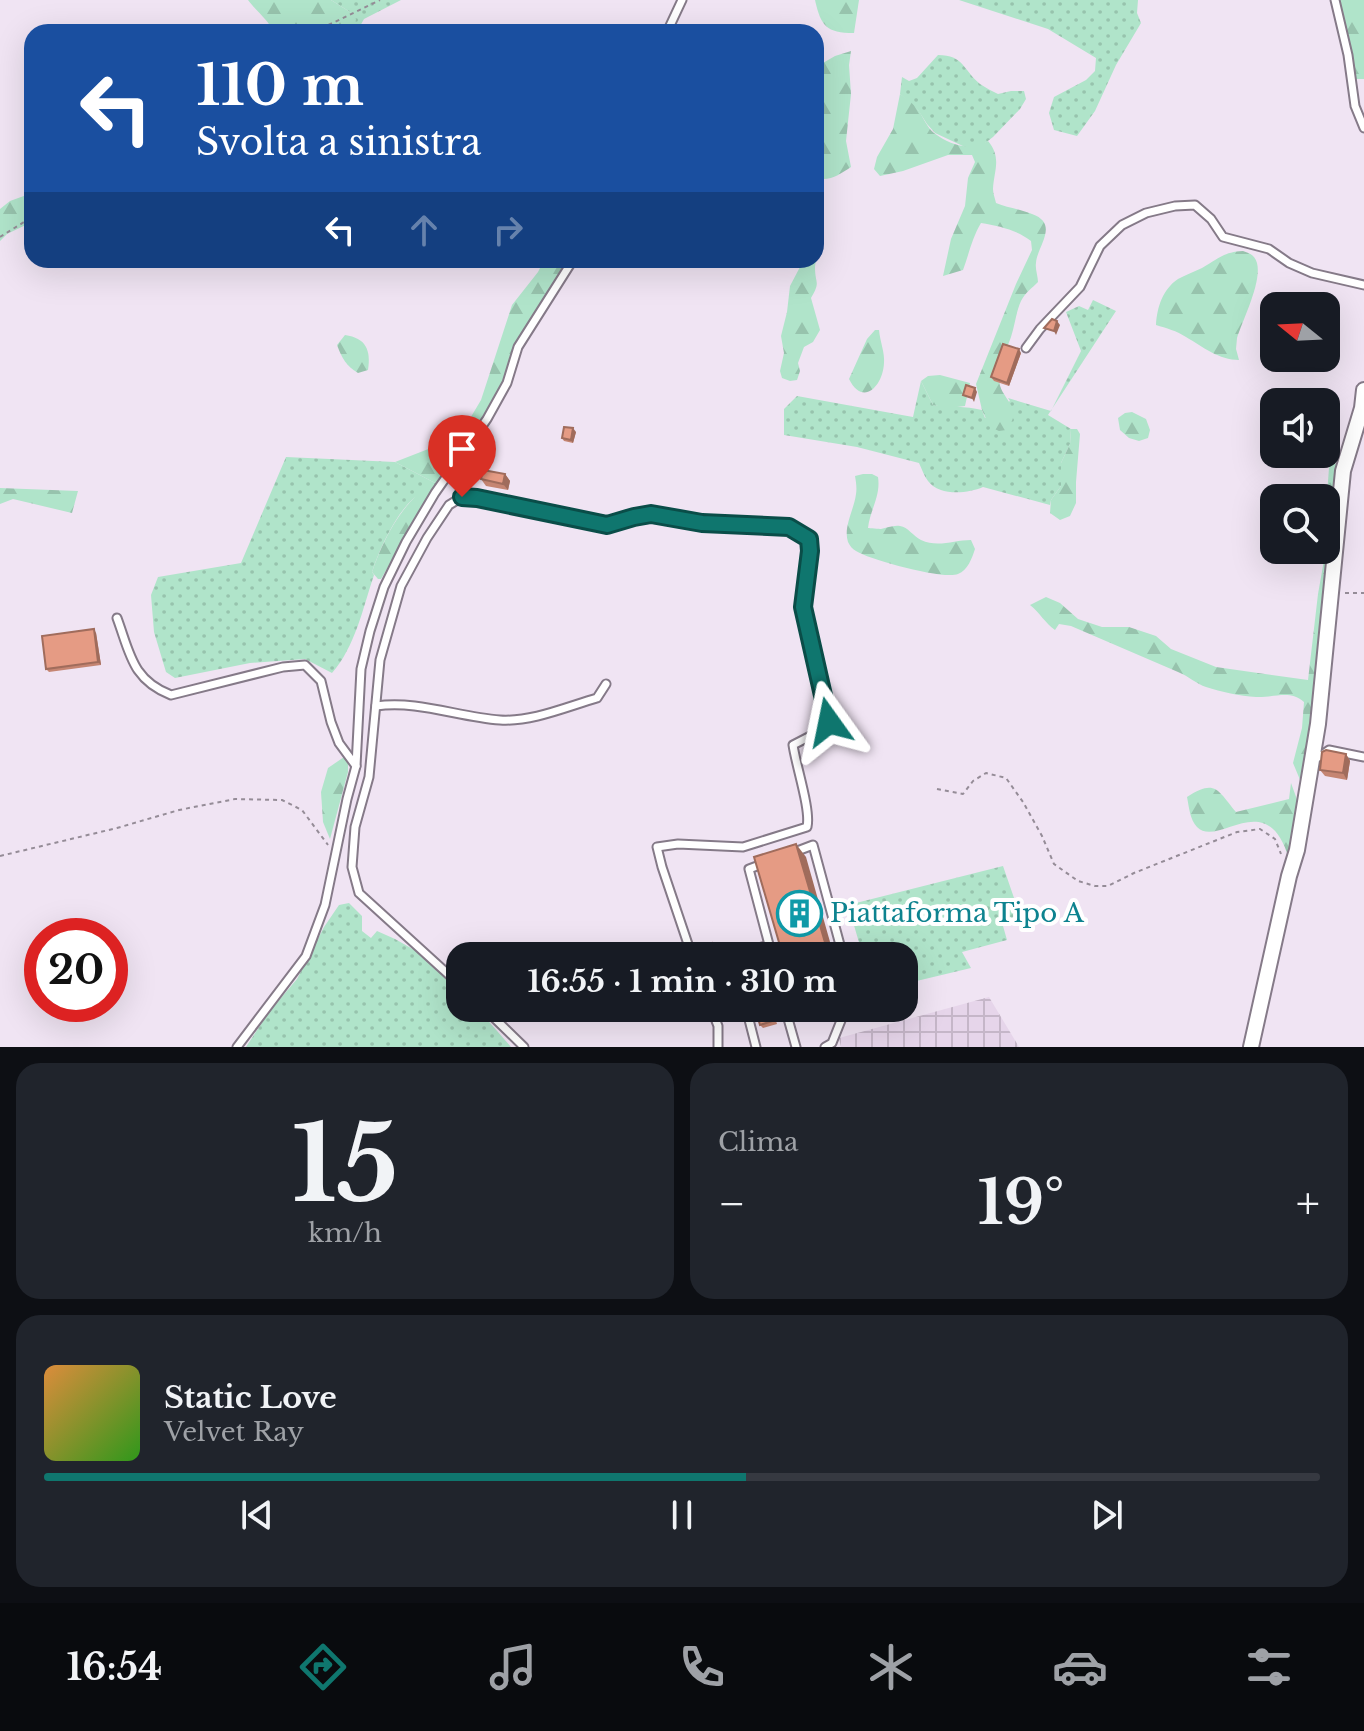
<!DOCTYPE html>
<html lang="it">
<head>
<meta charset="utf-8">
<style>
  body { margin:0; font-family:"Libre Baskerville",serif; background:#20242c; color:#f1f3f6; height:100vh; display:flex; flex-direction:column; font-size:30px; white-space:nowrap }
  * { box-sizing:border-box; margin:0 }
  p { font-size:26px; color:#9ea1a6 }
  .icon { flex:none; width:44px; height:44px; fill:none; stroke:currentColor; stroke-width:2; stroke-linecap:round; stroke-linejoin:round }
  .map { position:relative; height:1047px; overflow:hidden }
  .side { display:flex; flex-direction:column; gap:16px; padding:16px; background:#0d0f14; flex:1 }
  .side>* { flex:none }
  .banner { position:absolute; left:24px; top:24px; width:800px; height:244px; border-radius:24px; box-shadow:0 8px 32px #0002; background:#1a4fa0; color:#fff; overflow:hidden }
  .needle { width:52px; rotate:288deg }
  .fabs { position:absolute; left:1260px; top:292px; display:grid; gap:16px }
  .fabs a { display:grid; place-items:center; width:80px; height:80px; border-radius:16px; background:#171b24; box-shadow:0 8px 32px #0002; font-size:40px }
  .speed { position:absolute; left:24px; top:918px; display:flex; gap:16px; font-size:40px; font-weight:700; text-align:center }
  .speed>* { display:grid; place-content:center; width:104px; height:104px; border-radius:50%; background:#171b24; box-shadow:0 8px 32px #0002; line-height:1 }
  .speed .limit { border:12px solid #d22; background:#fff; color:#111 }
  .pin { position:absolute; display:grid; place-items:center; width:68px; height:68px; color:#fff; margin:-82px -34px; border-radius:50% 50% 50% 0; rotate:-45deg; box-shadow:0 0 8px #0007 }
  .pin .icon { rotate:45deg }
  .me { position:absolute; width:88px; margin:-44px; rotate:348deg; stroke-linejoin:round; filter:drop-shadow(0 0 6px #0008) }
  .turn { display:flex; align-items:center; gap:28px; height:168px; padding:0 40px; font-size:36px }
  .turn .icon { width:104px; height:104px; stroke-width:2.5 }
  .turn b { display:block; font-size:56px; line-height:68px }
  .lanes { display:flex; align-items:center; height:76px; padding:0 40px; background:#0003; justify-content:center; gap:40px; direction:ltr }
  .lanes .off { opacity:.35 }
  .big { font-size:60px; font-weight:700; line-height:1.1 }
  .side .card { flex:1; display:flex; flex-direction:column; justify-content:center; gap:12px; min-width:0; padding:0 28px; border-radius:24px; background:#20242c }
  .side .dial { align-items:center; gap:0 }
  .dial b { font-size:104px; line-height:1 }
  .song { display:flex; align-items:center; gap:24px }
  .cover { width:96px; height:96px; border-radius:12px; background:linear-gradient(135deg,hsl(30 70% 55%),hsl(110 70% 35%)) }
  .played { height:8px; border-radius:4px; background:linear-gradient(90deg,#0f766e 55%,#363941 55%) }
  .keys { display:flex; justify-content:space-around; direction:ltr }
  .heat { display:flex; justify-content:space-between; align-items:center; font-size:44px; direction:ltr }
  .side .tiles { flex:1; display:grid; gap:16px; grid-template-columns:1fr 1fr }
  .card:last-child { grid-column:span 2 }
  .trip { position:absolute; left:446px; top:942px; width:472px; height:80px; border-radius:24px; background:#171b24; box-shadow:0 8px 32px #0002; font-weight:700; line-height:80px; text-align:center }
  .tabs { display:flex; height:128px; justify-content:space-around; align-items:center; background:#090b0e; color:#9ea1a6 }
  .tabs .icon { width:56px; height:56px }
  .tabs .active { color:#0f766e }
  .tabs b { font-size:36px; color:#f1f3f6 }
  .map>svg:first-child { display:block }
  .industrial { fill:url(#industrial-grid) }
  .green { fill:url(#green-dots) }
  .forest { fill:url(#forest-firs) }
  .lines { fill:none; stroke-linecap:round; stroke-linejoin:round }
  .service-casing { stroke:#857a88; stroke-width:11 }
  .minor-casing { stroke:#857a88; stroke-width:18 }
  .path { stroke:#958c97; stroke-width:2; stroke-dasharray:4 4; stroke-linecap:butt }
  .service { stroke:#fff; stroke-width:7 }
  .minor { stroke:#fff; stroke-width:14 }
  .wall { fill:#c58572 }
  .shaded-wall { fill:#a06c5c }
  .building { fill:#e59b84; stroke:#a06c5c; stroke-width:2 }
  .route-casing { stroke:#0a4d48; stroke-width:20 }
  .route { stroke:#0f766e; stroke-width:14 }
  .labels { text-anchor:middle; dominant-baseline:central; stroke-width:8; stroke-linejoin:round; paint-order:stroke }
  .culture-label { font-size:26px; fill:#0d838f; stroke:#fff; text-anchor:start }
</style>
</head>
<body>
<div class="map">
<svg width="1364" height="1047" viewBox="0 0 1364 1047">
  <defs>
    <pattern id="industrial-grid" width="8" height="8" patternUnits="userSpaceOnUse" patternTransform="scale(2)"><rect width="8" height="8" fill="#e6d5ea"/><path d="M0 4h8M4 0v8" fill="none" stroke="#c5b6c8"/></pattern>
    <pattern id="green-dots" width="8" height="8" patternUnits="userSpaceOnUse" patternTransform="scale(2)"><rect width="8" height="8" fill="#b0e4ca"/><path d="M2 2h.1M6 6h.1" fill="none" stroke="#97c3ad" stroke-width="1.8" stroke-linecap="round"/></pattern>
    <pattern id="forest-firs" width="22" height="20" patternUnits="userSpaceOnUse" patternTransform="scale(2)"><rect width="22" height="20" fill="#b0e4ca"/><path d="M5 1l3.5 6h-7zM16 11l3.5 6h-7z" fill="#97c3ad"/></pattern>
  </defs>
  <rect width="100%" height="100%" fill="#f0e4f3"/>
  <path class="industrial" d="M 989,997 L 1019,1047 L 841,1047 L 839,1038 Z"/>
  <g class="green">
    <path d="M 331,0 L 401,0 L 364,19 L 359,28 L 354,30 L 355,24 L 350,12 Z"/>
    <path d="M 959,0 L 1138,0 L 1137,13 L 1141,23 L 1116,65 L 1095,111 L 1077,136 L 1054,130 L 1049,113 L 1054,97 L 1086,80 L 1095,71 L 1096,58 L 1048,29 Z"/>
    <path d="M 938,55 C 964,55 963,70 980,84 C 986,88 992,91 998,94 L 1011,91 L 1024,91 L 1026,99 L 1020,109 L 993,137 L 980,147 L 965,147 L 935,133 L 927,124 L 918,110 L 900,94 L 902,77 L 909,81 L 917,78 Z"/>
    <path d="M 1093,300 L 1116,311 L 1048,415 L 1071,429 L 1070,444 L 1061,463 L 1061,486 L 1051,500 L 1050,505 L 983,487 C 967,494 939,496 928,481 C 924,476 922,469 919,463 L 857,447 L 784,435 L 784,409 L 797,396 L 913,417 L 921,381 L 933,405 C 950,407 965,406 982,410 L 985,418 L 1010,401 L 1008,398 L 1051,411 L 1081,351 L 1066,312 L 1079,306 L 1088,310 Z"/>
    <path d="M 286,457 L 395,462 L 437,484 L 435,487 C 428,491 419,494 413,499 C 395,515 379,550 372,572 L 374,575 C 363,608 355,647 332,673 L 305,659 L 250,663 L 175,678 L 166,672 L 154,632 L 151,595 L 158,577 L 241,563 Z"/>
    <path d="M 1003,866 L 1022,921 L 1003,926 L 1007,940 L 962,952 L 971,968 L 904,984 L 904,956 L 863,956 L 848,905 Z"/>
    <path d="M 349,903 L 362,916 L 362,931 L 371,938 L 377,931 L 395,939 L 432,960 L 460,990 L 460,1008 L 477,1008 L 511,1047 L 246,1047 L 269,1012 L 297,979 L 324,927 L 339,905 Z"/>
  </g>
  <g class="forest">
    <path d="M 248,0 L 331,0 L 350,12 L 356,19 L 354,30 L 350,32 L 273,32 C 270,21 255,10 248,0 Z"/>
    <path d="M 815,0 L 859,0 L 854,33 C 826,33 821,26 815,0 Z"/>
    <path d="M 1339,0 L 1364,0 L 1364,79 L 1355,79 Z"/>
    <path d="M 851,51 L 849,65 L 851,94 L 846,141 L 851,167 C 840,174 830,182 816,178 L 816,67 L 835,56 Z"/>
    <path d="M 900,94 C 907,99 914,104 919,111 C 924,119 927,127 934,133 C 950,145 971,152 988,141 C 1002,158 994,170 993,189 C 993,194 995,198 996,203 C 1008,208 1020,209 1032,214 C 1060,224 1037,246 1036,263 C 1035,269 1038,276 1038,282 C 1032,288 1025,293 1021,301 C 1016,312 1015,325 1011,337 C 1006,351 998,364 999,379 C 999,399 1026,407 1006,430 L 999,431 L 990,427 L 982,410 L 976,384 L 1016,284 L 1032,250 L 1031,241 C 1017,230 999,226 981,223 C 972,238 969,254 963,270 L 943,276 L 951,239 L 965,206 L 968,178 L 975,162 L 972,155 L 948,155 L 903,171 L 880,176 L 874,169 L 877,157 L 893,129 Z"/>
    <path d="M 32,193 L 32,222 L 7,234 L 0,241 L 0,209 L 10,201 Z"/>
    <path d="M 816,245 L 821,248 C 820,254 815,261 815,267 C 815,284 821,281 811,298 L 820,330 L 813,342 L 804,347 L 798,363 L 800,371 L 797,380 L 790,381 L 782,378 L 780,371 L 784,353 L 781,336 L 787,312 L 790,286 L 800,267 L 798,260 L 816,260 Z"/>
    <path d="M 1243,251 C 1249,253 1255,255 1257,263 C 1262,282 1243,319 1237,338 L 1236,349 L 1239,360 C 1219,360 1203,347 1186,337 C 1177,331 1166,328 1156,325 C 1157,307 1163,289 1178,279 C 1185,275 1194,272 1202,268 C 1218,259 1223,252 1243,251 Z"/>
    <path d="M 544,260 L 566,260 L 541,307 L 522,334 L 507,376 L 463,449 L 437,484 L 395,462 L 459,437 L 481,400 L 512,305 L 538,272 Z"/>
    <path d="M 875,330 L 879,330 C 880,341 885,353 884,363 C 883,386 863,407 849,379 L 867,339 Z"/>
    <path d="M 345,335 C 366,338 371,350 368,370 L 358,373 C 346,366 342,358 337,345 Z"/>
    <path d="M 940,375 L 970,383 L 965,406 L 949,408 L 933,405 L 921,381 L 928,376 Z"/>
    <path d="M 1132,412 L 1146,419 L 1150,430 L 1148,438 L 1139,441 L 1129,438 L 1120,430 L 1118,418 L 1125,413 Z"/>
    <path d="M 1071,429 L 1077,429 L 1080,434 L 1076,482 L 1076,503 L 1070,516 L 1060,520 L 1050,513 L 1051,500 L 1061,486 L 1061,463 L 1070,444 Z"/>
    <path d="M 1330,454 L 1338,468 L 1327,585 L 1320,630 L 1318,680 L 1303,787 L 1293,763 L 1302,728 L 1304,702 C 1291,689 1272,698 1256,697 C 1240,696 1221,692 1206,687 C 1197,684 1188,676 1178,672 L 1071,626 L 1059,624 L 1055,630 C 1045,623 1040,613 1030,605 L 1046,597 L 1060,603 L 1078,619 L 1102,627 L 1129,627 L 1156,636 L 1171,649 L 1216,667 L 1308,680 L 1318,594 L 1327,543 L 1326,509 Z"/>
    <path d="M 863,474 L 872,474 L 878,477 C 881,496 870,510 868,528 C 869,528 880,529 881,529 C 887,528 893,525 900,526 C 908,527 913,536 921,540 C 938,548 954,540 971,540 L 975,549 C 972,558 968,570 958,574 C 944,580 870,560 856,551 C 852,549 850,546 848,542 C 843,527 854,510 856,494 C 857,488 856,482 855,476 Z"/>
    <path d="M 431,485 L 435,487 L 381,579 L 378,579 L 372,572 C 382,542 402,501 431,485 Z"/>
    <path d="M 0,488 L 78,491 L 72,513 L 13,499 L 0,504 Z"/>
    <path d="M 344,757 L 348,764 L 348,772 L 330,839 L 323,822 L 321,792 L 328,768 Z"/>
    <path d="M 1291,783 L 1299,805 L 1289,859 C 1267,784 1218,849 1197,827 C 1190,820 1189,807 1187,797 C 1216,778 1218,791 1236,812 L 1289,799 Z"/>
  </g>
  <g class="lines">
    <defs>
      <g id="service">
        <path d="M 1335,0 L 1348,55 L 1355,106 L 1364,128"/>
        <path d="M 667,32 L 682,0"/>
        <path d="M 1026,348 L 1040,329 L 1080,287 L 1100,246 L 1122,225 L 1146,213 L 1175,206 L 1195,205 L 1211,219 L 1223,237 L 1269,249 L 1289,263 L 1312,273 L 1364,285"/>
        <path d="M 117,618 C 130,653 132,680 171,695 L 283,667 L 305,665 L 321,681 L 331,722 L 339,743 L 356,766"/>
        <path d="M 376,706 C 418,700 458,717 500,720 C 532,722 566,707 597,698 L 606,684"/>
        <path d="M 1313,755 L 1319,757 L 1329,750 L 1364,757"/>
        <path d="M 792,853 L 813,845 L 843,956"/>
        <path d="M 765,863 L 749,869 L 772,956"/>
        <path d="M 734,956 L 733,955 L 769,945"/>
        <path d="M 460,985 L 359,893 L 352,867 L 355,827 L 369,777 L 380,660 L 401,586 L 427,538 L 449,505 L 462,497 L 477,498 L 607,525 L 634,517 L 651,514 L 702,523 L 789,527 L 809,539 L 810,551 L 803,607 L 829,722 L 824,729 L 793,745 C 796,766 811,810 807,827 L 743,847 L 678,844 L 657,847 L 662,867 L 692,956"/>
        <path d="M 484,1008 L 524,1047"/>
        <path d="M 711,1008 L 718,1026 L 718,1047"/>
        <path d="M 746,1008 L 756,1047"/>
        <path d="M 785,1008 L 796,1047"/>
        <path d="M 237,1047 L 306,956 L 325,905 L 347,799 L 356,766 L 361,669 L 370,631 L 384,587 L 406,542 L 435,493 L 487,419 L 507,383 L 518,347 L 573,260"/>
        <path d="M 825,1047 L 832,1043 L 846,1008"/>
      </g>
      <path id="minor" d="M 1251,1047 L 1289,876 L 1297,850 L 1318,724 L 1343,471 L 1362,408 L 1364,390"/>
    </defs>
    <use href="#service" class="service-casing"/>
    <use href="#minor" class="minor-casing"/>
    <g class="path">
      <path d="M 314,32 L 380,0"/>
      <path d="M 0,237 L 32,217"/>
      <path d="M 1345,593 L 1364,593"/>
      <path d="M 937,789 L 963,794 L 973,781 L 986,773 L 1006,778 L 1023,802 L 1042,836 L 1054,864 L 1078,881 L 1095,886 L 1108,886 L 1134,873 L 1237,832 L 1260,829 L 1275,839 L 1281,854"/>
      <path d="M 0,856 L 117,828 L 179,810 L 235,799 L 282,800 L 302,810 L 328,845"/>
    </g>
    <use href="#service" class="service"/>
    <use href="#minor" class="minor"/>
  </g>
  <g class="wall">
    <path d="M 1021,353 L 1009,386 L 994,381 L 991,377 Z"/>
    <path d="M 576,432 L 573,443 L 564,441 L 562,438 Z"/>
    <path d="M 505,474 L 510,481 L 508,490 L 486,486 L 481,479 Z"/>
    <path d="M 96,633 L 101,665 L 49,672 L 46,669 Z"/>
    <path d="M 1346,754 L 1350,761 L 1347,780 L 1325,776 L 1320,770 Z"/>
    <path d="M 772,1008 L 777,1024 L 763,1028 L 760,1025 Z"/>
    <path d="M 798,1008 L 829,1008 L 831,1015 L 807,1022 Z"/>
  </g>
  <g class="shaded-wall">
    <path d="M 1057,321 L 1060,325 L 1056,335 L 1054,331 Z"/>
    <path d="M 1019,349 L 1021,353 L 1009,386 L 1007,383 Z"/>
    <path d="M 975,388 L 977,392 L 974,402 L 972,398 Z"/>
    <path d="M 573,428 L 576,432 L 573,443 L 571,440 Z"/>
    <path d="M 505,474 L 510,481 L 508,490 L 503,484 Z"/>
    <path d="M 94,629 L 96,633 L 101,665 L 98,662 Z"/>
    <path d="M 1346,754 L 1350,761 L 1347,780 L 1343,773 Z"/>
    <path d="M 796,844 L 806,857 L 834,956 L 829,956 Z"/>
  </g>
  <g class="building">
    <path d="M 1052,319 L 1057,321 L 1054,331 L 1044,328 Z"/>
    <path d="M 1003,344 L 1019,349 L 1007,383 L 991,377 Z"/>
    <path d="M 966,385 L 975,388 L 972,398 L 963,395 Z"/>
    <path d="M 564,427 L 573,428 L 571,440 L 562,438 Z"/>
    <path d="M 483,470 L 505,474 L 503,484 L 481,479 Z"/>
    <path d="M 94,629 L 98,662 L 46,669 L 42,636 Z"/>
    <path d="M 1326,750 L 1346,754 L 1343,773 L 1320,770 L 1322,752 Z"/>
    <path d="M 796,844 L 829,956 L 783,956 L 754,857 Z"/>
    <path d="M 712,943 L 715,956 L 699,956 L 697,947 Z"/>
    <path d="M 755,1008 L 771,1008 L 775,1020 L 760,1025 Z"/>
  </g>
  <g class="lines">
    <defs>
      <path id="route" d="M 462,497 L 477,498 L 607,525 L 634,517 L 651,514 L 702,523 L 789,527 L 809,539 L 810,551 L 803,607 L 829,722"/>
    </defs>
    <use href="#route" class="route-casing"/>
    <use href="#route" class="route"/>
  </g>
  <defs>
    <symbol id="building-ring" viewBox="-11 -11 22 22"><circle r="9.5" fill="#fff" stroke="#0f9aa8" stroke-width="1.5"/><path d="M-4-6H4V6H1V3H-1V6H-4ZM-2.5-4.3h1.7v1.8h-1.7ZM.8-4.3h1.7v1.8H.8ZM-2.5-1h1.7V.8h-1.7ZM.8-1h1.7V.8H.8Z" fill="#0f9aa8"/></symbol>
  </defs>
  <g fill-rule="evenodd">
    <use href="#building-ring" x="774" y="888" width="51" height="51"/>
  </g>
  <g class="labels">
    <g class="culture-label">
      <text x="830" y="913">Piattaforma Tipo A</text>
    </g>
  </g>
</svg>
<div class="fabs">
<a><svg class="needle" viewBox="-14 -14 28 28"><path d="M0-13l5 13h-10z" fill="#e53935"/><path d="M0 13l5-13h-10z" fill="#9ea1a6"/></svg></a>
<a><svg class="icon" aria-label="sound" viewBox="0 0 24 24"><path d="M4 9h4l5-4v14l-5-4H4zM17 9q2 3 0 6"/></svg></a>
<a><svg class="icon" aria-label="search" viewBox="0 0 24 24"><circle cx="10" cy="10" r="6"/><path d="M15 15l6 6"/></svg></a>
</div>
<div class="speed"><div class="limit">20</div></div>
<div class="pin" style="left:462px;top:497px;background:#d93025"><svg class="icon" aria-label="arrive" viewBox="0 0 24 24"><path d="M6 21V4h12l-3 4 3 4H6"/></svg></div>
<svg class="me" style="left:829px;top:722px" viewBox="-20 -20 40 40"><path d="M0-17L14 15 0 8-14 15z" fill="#0f766e" stroke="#fff" stroke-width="4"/></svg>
<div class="trip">16:55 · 1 min · 310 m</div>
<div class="banner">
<div class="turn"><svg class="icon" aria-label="left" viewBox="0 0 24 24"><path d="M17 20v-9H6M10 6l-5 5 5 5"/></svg><div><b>110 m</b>Svolta a sinistra</div></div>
<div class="lanes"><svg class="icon" aria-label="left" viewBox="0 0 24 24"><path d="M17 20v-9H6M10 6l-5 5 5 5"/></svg><svg class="icon off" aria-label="ahead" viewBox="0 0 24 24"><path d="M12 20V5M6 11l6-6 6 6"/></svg><svg class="icon off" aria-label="right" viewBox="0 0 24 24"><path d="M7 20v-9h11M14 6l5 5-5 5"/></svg></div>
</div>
</div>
<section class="side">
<div class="tiles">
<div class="card dial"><b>15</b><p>km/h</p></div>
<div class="card"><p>Clima</p>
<div class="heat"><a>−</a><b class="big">19°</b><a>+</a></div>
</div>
<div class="card">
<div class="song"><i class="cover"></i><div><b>Static Love</b><p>Velvet Ray</p></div></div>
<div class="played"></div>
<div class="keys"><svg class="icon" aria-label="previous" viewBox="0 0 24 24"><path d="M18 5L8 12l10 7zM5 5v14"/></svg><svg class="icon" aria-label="pause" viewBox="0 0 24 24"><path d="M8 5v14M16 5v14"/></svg><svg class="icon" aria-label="next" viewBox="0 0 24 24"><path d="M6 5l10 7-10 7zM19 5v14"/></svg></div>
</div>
</div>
</section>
<nav class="tabs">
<b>16:54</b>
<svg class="icon active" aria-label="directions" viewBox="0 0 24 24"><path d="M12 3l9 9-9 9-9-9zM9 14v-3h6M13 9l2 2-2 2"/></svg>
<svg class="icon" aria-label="music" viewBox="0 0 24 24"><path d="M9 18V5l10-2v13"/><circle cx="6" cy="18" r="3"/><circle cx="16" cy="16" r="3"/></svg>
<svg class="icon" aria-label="phone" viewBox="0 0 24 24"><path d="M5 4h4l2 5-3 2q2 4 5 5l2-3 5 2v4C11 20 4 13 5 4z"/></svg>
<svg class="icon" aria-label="climate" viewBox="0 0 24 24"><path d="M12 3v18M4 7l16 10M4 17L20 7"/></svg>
<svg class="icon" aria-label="car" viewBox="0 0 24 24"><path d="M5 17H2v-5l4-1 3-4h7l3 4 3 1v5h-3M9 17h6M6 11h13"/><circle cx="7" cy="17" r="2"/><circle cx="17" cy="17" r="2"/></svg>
<svg class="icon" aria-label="filters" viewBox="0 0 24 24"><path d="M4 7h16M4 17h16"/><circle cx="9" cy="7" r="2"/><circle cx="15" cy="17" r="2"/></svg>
</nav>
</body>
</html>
